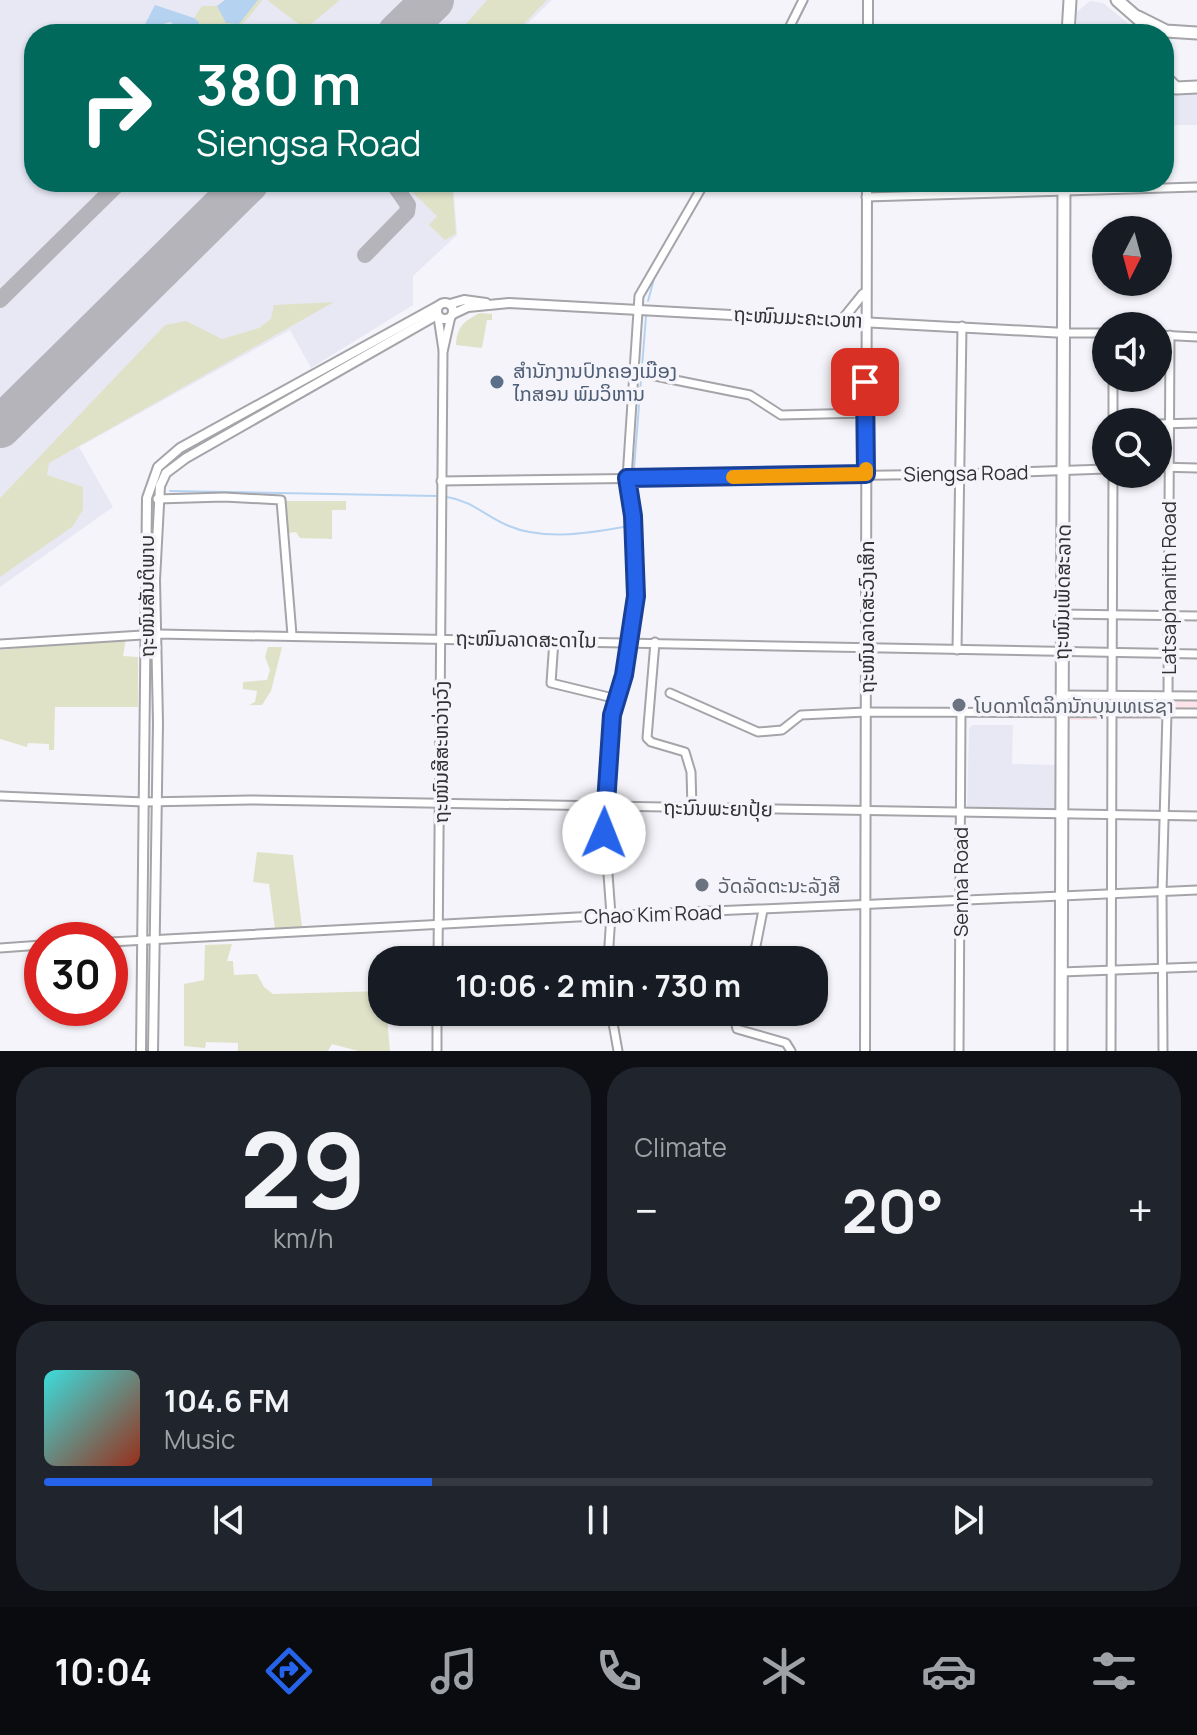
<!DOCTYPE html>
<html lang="en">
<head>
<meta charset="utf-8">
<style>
  body { margin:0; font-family:Manrope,"Noto Sans Lao",sans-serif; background:#20242c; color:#f1f3f6; height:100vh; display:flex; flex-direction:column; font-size:30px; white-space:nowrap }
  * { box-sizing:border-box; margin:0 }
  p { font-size:26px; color:#9ea1a6 }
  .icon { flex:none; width:44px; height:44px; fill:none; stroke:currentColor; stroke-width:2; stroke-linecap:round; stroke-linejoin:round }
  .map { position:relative; height:1051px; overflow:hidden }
  .side { display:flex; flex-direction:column; gap:16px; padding:16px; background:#0d0f14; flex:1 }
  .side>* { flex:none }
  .top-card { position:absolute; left:24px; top:24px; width:1150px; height:168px; border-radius:32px; box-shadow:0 2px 6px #0004; background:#00695c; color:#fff; overflow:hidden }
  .needle { width:52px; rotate:186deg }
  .fabs { position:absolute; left:1092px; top:216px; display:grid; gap:16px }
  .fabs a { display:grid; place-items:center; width:80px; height:80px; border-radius:50%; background:#171b24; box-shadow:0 2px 6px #0004; font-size:40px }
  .speed { position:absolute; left:24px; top:922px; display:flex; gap:16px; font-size:40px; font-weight:700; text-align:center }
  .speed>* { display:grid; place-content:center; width:104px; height:104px; border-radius:50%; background:#171b24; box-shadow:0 2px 6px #0004; line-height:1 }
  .speed .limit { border:12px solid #d22; background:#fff; color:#111 }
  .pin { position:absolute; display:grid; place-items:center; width:68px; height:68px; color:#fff; margin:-34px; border-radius:16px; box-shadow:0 4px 12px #0006 }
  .me { position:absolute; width:88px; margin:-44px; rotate:1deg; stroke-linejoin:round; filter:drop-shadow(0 0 6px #0008) }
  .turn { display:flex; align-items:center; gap:28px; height:168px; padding:0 40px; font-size:36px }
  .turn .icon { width:104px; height:104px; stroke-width:2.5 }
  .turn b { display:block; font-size:56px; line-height:68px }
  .big { font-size:60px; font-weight:700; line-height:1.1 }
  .side .tile { flex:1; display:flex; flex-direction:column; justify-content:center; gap:12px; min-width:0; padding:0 28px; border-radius:32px; background:#20242c }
  .side .dial { align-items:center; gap:0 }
  .dial b { font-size:104px; line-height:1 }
  .song { display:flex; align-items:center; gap:24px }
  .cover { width:96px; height:96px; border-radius:12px; background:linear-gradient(135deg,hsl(180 70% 55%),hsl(10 70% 35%)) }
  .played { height:8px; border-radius:4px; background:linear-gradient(90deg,#2563eb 35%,#363941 35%) }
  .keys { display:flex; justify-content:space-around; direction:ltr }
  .heat { display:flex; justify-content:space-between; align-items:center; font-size:44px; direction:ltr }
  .side .tiles { flex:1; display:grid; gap:16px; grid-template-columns:1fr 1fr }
  .tile:last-child { grid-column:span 2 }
  .trip { position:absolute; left:368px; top:946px; width:460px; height:80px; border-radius:32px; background:#171b24; box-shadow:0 2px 6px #0004; font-weight:700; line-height:80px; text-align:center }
  .tab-bar { display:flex; height:128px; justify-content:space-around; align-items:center; background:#090b0e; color:#9ea1a6 }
  .tab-bar .icon { width:56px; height:56px }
  .tab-bar .on { color:#2563eb }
  .tab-bar b { font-size:36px; color:#f1f3f6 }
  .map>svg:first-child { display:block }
  .commercial { fill:#fde3ea }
  .built { fill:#e8e8f5 }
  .green { fill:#e0e2c8 }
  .water { fill:#b5d3f1 }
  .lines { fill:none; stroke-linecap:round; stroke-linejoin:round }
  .stream { stroke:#b5d3f1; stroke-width:2 }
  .taxiway { stroke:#b4b4ba; stroke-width:16 }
  .runway { stroke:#b4b4ba; stroke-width:42 }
  .minor-casing { stroke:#a4a4a9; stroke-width:11 }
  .tertiary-casing { stroke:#a4a4a9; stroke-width:12 }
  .primary-casing { stroke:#a4a4a9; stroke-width:15 }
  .minor { stroke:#fff; stroke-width:7 }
  .tertiary { stroke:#fff; stroke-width:8 }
  .primary { stroke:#fff; stroke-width:11 }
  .route-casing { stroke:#184099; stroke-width:20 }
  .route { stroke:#2563eb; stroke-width:14 }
  .slow { stroke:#f59e0b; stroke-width:14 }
  .service-dot { fill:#5c6f8a; stroke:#f4f4fa; stroke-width:3 }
  .worship-dot { fill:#6b7280; stroke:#f4f4fa; stroke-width:3 }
  .labels { text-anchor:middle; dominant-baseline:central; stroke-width:7; stroke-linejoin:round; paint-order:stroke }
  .street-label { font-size:20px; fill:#323234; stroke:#f4f4fa }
  .service-label { font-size:20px; fill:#4e5e75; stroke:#f4f4fa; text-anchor:start }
  .worship-label { font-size:20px; fill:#5b616d; stroke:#f4f4fa; text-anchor:start }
</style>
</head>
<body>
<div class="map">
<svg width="1197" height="1051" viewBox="0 0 1197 1051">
  <rect width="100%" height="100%" fill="#f4f4fa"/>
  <path class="commercial" d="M 1068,694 L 1197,694 L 1197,718 L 1068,720 Z"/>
  <g class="built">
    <path d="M 0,0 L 552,0 L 517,34 L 34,34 L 34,182 L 453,182 L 457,235 L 413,276 L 413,305 L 311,368 L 290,330 L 79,447 L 113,507 L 0,587 Z"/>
    <path d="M 1090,1 L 1103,3 L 1141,34 L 1077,34 L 1077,12 Z"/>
    <path d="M 1164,84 L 1173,91 L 1197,92 L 1197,125 L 1164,125 Z"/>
    <path d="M 972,725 L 1013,725 L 1012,764 L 1055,765 L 1055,809 L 967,808 L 969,729 Z"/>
  </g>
  <g class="green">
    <path d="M 225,0 L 262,0 C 241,29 235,34 199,34 L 195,30 L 199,22 L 194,18 L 202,6 L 217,6 Z"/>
    <path d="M 267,0 L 340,0 L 305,29 Z"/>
    <path d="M 487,0 L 547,0 L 514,34 L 457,34 Z"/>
    <path d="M 402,182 L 452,182 L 456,234 L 445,240 L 429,225 L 437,216 Z"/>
    <path d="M 334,302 L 49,463 L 47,475 L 83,487 L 83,510 L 72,527 L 0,577 L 0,498 L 165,325 L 186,321 L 222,339 L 259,328 L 271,319 L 274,305 Z"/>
    <path d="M 479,313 L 492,314 L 492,320 L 487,320 L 482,348 L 456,345 C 457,326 464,322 479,313 Z"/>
    <path d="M 286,501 L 346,501 L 346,510 L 332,510 L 332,539 L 300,538 L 296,532 L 288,533 Z"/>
    <path d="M 126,638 L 123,656 L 138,657 L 138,707 L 55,707 L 54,750 L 49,750 L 49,744 L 28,743 L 27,747 L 0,739 L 0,650 Z"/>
    <path d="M 268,647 L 282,647 L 271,691 L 262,705 L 249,705 L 255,702 L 257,691 L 243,689 L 243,682 L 267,680 L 270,670 L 265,657 Z"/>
    <path d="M 257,852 L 293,855 L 302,927 L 275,929 L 269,884 L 253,882 Z"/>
    <path d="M 232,944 L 227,961 L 233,961 L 234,975 L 257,974 L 264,987 L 273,994 L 382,991 L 382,1012 L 432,1012 L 431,1019 L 387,1018 L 390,1051 L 358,1051 L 332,1044 L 328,1051 L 238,1051 L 238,1043 L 206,1042 L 205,1048 L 184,1046 L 184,984 L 204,980 L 205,945 Z"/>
  </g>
  <g class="water">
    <path d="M 225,0 L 258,0 L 239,24 L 226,23 L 217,6 Z"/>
    <path d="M 155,5 L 194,18 L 199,22 L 194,34 L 184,34 L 183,30 L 170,22 L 163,24 L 158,34 L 140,34 Z"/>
  </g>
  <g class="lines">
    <g class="stream">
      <path d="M 791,34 L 808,0"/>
      <path d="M 688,218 L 710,182"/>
      <path d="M 648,301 L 655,275"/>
      <path d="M 634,469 L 646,316"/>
      <path d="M 634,485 L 643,585 L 638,608"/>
      <path d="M 170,491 L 436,496"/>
      <path d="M 447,497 C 473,501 486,517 509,526 C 544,541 592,533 628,526"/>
      <path d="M 617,709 L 630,661"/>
      <path d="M 613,737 L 616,715"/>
    </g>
    <g class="taxiway">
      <path d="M 365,255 L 407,212 L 408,205 L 392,182"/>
      <path d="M 0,300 L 120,182"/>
    </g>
    <g class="runway">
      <path d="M 398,34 L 433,0"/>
      <path d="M 0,427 L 248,182"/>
    </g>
    <defs>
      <g id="minor">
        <path d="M 786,34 L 803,0"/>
        <path d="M 866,197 L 1197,187"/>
        <path d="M 438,317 L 443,350"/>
        <path d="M 1065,333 L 1106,333"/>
        <path d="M 1158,335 L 1197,337"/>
        <path d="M 650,375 L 750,395 L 781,415 L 865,413"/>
        <path d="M 1113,378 L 1113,422"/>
        <path d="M 1158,424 L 1197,423"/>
        <path d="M 1158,467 L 1197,468"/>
        <path d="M 441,481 L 962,474 L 1106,469"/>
        <path d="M 157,499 L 224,497 L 281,500 L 292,635"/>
        <path d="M 1061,614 L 1197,616"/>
        <path d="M 554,640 L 551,683 L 617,699"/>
        <path d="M 655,642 L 647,738 L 651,742 L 685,752 L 691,772 L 692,808"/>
        <path d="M 0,644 L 158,634 L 1197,654"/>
        <path d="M 957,650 L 962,326"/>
        <path d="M 670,693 L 758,732 L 782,730 L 801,715 L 866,712 L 1197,713"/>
        <path d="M 1060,695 L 1197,696"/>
        <path d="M 1112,695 L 1113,474"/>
        <path d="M 1168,696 L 1170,335"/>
        <path d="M 0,796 L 144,802 L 250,800 L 1197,816"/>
        <path d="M 110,942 L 577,917 L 1197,890"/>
        <path d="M 0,948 L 42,945"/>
        <path d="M 438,960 L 443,352 L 451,316"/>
        <path d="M 608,960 L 611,915 L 603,806 L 612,715 L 624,675 L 636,596 L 633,516 L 627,478 L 639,296 L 705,182"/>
        <path d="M 749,960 L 756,946 L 763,910"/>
        <path d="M 1061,972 L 1197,967"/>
        <path d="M 611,1012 L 618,1051"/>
        <path d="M 733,1012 L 737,1029 L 786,1043 L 791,1051"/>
        <path d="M 437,1051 L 437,1012"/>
        <path d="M 959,1051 L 961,712"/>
        <path d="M 1111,1051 L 1112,713"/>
        <path d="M 1163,1051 L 1162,893 L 1167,713"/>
      </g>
      <g id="tertiary">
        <path d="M 868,34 L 868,0"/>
        <circle cx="445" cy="311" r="8"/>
        <path d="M 450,304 L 464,300 L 486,303"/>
        <path d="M 453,314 L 468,307 L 509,303 L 1065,333"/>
        <path d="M 842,320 L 863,294"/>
        <path d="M 141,1051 L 147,498 L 158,467 L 180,448 L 438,306"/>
        <path d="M 153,1051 L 158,723 L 155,580 L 160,486 L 166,473 L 186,458 L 437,315"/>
        <path d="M 865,1051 L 867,182"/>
      </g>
      <g id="primary">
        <path d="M 1117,0 L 1141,21"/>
        <path d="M 1138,17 L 1166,31 L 1197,33"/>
        <path d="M 1068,34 L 1070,0"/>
        <path d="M 1164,76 L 1176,88 L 1197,87"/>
        <path d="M 1061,1051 L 1064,182"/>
      </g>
    </defs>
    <use href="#minor" class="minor-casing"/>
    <use href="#tertiary" class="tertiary-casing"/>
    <use href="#primary" class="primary-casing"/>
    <use href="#minor" class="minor"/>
    <use href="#tertiary" class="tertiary"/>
    <use href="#primary" class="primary"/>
  </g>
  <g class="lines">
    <defs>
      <path id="route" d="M 604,833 L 612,715 L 624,675 L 636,596 L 633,516 L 627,478 L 866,474 L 865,382"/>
    </defs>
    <use href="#route" class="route-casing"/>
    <use href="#route" class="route"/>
    <path class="slow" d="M 733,477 L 866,474 L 866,469"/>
  </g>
  <circle class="service-dot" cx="497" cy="382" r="8"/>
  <g class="worship-dot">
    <circle cx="959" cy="705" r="8"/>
    <circle cx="702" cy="885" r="8"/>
  </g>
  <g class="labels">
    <g class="street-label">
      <text transform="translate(798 317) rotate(3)">ຖະໜົນມະຄະເວຫາ</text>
      <text transform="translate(966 473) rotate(-1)">Siengsa Road</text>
      <text transform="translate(1168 588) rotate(-90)">Latsaphanith Road</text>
      <text transform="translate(1062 592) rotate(-89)">ຖະໜົນເພັດສະລາດ</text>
      <text transform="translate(146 596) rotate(-90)">ຖະໜົນສັນຕິພາບ</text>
      <text transform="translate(866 617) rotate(-90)">ຖະໜົນລາດສະວົງເສິກ</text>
      <text transform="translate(526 639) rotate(1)">ຖະໜົນລາດສະດາໄນ</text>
      <text transform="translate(440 752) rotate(-90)">ຖະໜົນສີສະຫວ່າງວົງ</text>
      <text transform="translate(718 808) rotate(1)">ຖະນົນພະຍາປຸ້ຍ</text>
      <text transform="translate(960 882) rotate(-90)">Senna Road</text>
      <text transform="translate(653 914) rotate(-2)">Chao Kim Road</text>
    </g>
    <g class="service-label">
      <text x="513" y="370">ສຳນັກງານປົກຄອງເມືອງ<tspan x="513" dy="23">ໄກສອນ ພົມວິຫານ</tspan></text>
    </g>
    <g class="worship-label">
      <text x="975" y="705">ໂບດກາໂຕລິກນັກບຸນເທເຣຊາ</text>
      <text x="718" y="885">ວັດລັດຕະນະລັງສີ</text>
    </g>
  </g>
</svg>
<div class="fabs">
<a><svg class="needle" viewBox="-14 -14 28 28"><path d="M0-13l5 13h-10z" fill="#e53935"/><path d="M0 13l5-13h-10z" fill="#9ea1a6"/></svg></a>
<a><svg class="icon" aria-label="sound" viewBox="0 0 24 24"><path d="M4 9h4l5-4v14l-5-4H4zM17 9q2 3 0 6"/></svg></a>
<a><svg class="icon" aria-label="search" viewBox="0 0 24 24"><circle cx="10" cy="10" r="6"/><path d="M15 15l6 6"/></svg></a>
</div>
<div class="speed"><div class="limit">30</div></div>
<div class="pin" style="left:865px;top:382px;background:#d93025"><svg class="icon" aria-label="arrive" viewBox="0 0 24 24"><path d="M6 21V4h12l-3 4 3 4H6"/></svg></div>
<svg class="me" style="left:604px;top:833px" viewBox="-20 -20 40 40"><circle r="19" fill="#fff"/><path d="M0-13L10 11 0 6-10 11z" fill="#2563eb"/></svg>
<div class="trip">10:06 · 2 min · 730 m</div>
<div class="top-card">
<div class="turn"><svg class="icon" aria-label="right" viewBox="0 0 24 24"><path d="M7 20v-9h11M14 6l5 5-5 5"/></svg><div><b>380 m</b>Siengsa Road</div></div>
</div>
</div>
<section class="side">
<div class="tiles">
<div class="tile dial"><b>29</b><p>km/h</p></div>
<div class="tile"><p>Climate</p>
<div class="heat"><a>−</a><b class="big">20°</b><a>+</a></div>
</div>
<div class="tile">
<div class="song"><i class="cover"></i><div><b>104.6 FM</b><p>Music</p></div></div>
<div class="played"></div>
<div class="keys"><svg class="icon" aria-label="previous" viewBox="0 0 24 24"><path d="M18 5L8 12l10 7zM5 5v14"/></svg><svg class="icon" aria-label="pause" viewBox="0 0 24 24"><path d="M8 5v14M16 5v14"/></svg><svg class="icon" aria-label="next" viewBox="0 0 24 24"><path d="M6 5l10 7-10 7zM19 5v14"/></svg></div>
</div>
</div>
</section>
<nav class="tab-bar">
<b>10:04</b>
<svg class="icon on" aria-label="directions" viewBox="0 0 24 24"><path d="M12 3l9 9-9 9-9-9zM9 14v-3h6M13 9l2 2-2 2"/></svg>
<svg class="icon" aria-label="music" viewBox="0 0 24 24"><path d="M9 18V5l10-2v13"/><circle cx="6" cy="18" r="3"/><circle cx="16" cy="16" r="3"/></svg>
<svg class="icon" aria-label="phone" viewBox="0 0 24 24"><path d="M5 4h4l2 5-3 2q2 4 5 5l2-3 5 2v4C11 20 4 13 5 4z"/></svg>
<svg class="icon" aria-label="climate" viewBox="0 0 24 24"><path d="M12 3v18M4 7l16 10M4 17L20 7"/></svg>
<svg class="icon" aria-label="car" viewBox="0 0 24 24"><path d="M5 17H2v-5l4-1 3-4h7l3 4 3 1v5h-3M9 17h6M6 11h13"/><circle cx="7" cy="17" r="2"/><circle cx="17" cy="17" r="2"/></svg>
<svg class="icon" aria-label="filters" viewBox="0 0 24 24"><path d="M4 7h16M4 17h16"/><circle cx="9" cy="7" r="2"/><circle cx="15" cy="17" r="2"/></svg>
</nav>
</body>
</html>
